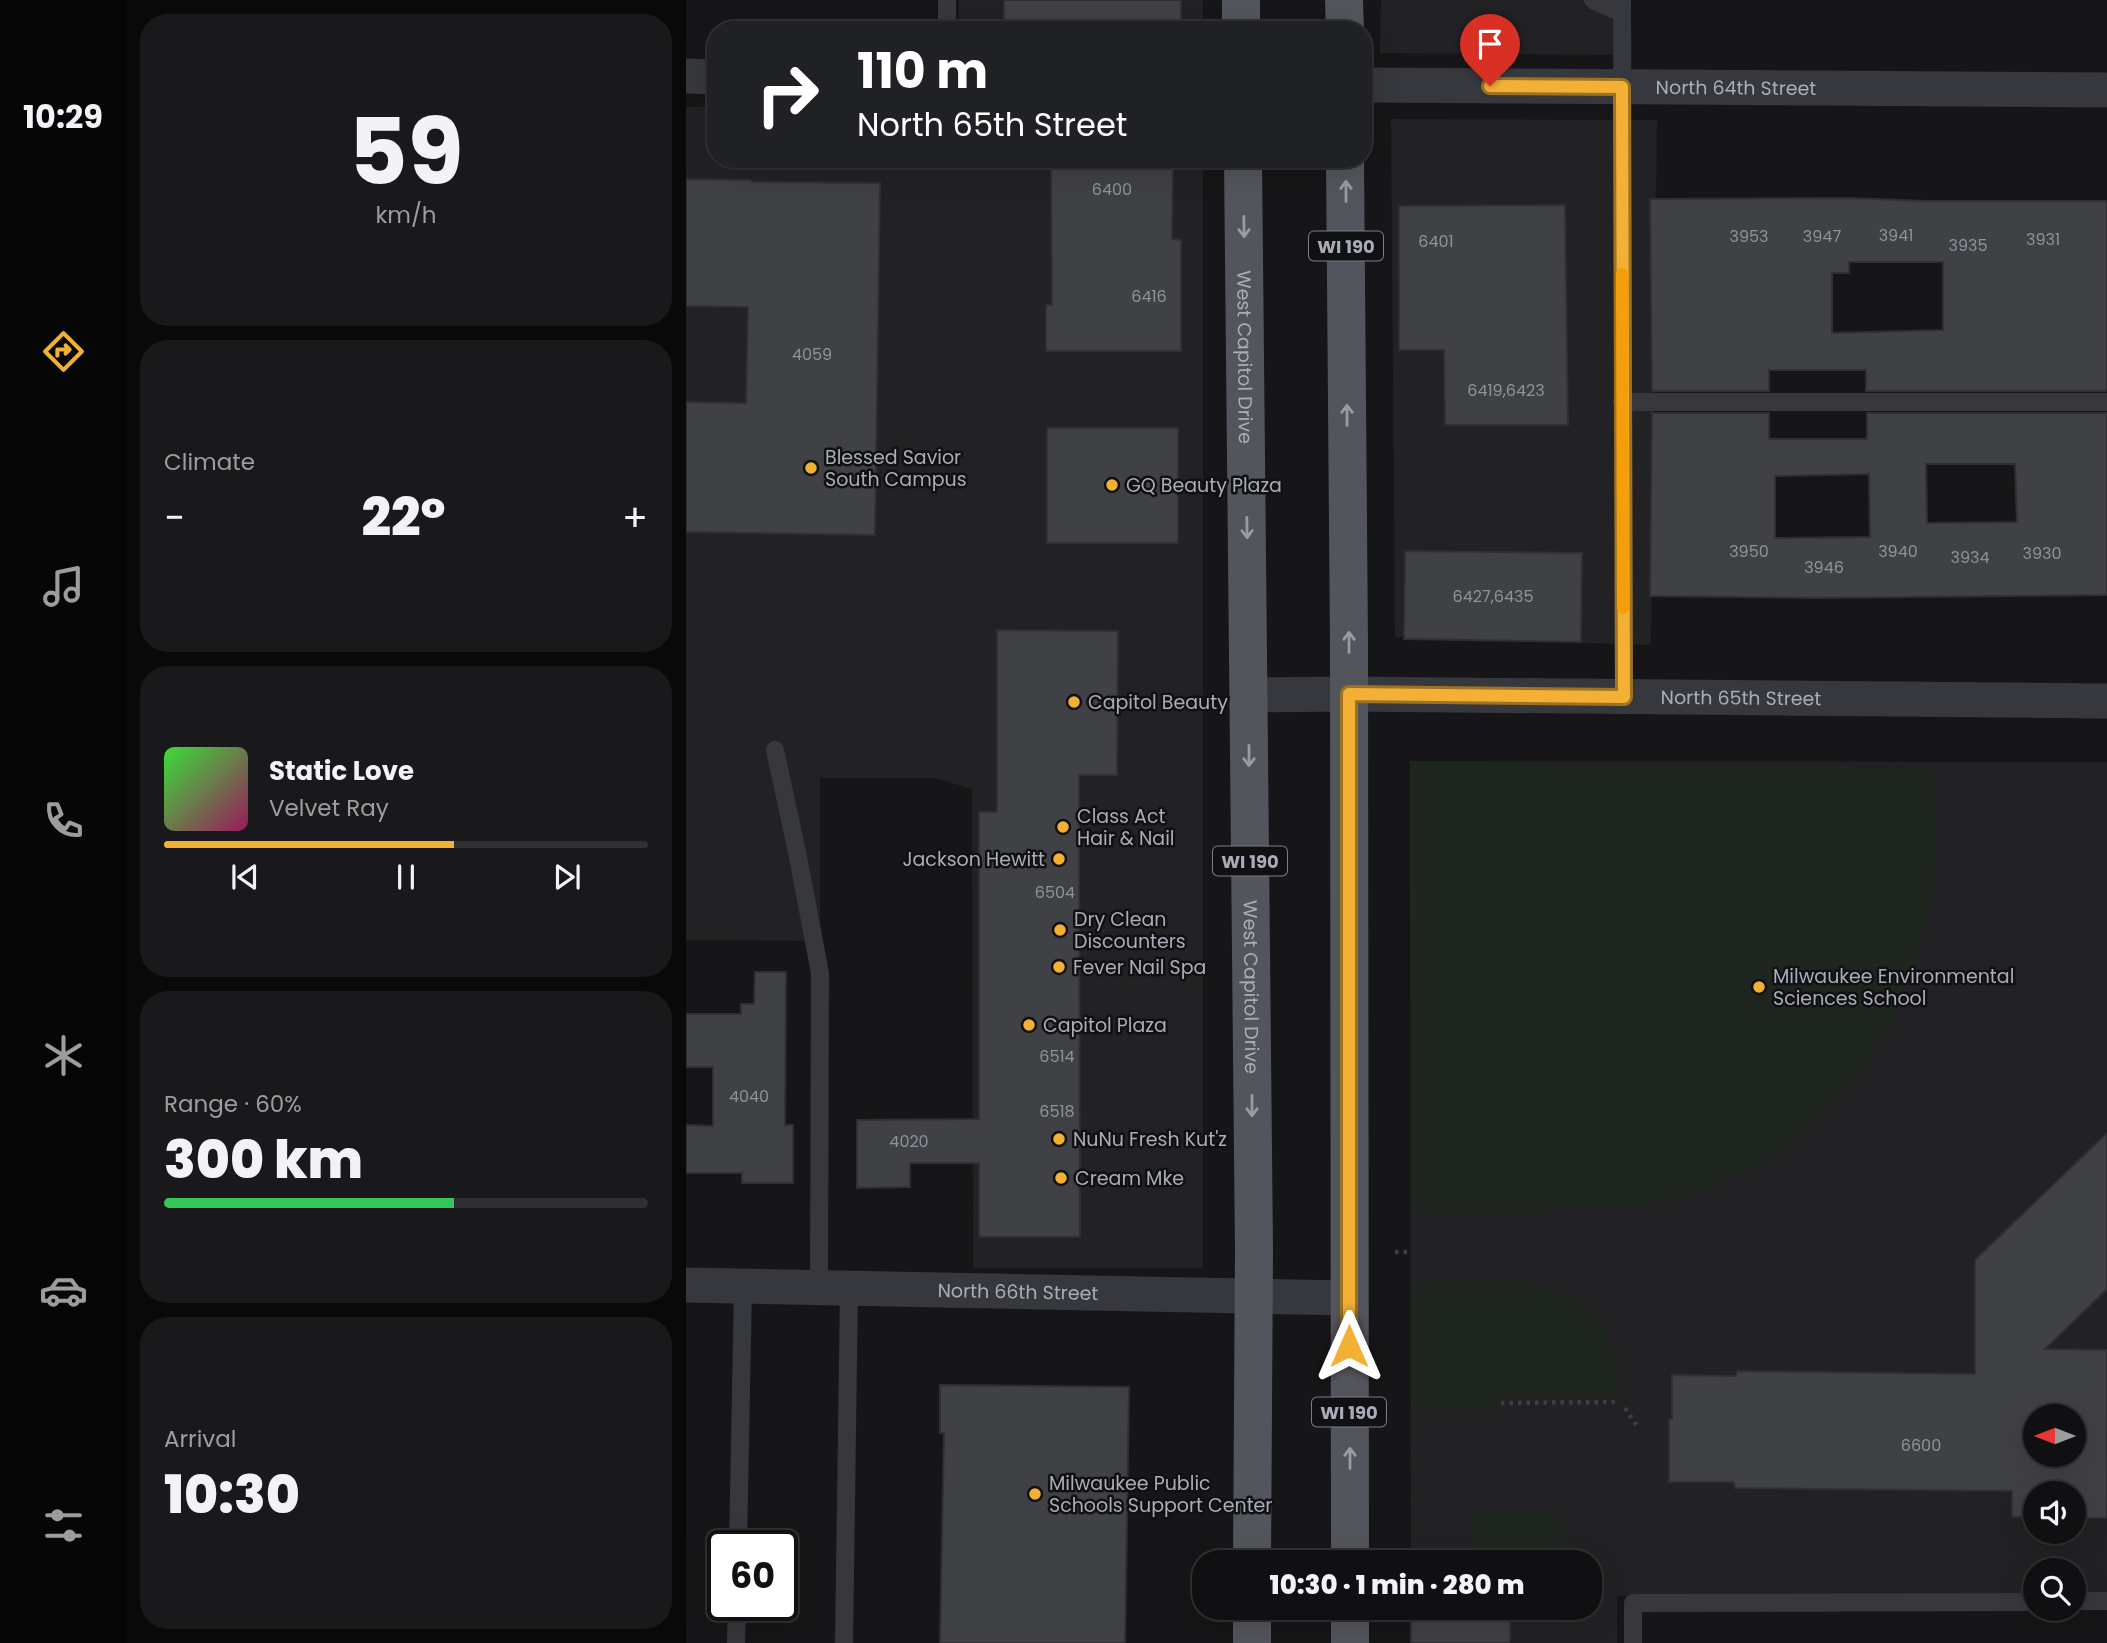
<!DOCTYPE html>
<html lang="en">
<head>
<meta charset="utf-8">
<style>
  body { margin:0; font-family:Poppins,sans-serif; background:#19191b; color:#f1f3f6; height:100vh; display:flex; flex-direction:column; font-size:26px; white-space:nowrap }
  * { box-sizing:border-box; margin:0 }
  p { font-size:23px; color:#9c9d9f }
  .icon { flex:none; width:38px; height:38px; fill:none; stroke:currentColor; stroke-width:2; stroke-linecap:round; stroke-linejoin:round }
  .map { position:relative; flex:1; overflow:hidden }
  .side { display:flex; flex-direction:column; gap:14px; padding:14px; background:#09090a; width:560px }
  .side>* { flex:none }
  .hud { position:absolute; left:21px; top:21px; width:665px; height:147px; border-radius:28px; box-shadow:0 7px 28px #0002,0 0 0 2px #303032; background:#202124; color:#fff; overflow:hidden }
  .needle { width:46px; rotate:270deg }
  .tools { position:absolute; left:1337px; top:1404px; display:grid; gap:14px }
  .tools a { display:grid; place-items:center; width:63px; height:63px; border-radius:50%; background:#101012; box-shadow:0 7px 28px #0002,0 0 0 2px #303032; font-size:35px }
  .speed { position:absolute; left:21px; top:1530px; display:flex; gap:14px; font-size:35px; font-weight:700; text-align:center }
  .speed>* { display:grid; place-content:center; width:91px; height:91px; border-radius:50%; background:#101012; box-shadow:0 7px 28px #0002,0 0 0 2px #303032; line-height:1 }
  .speed .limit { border:4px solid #111; border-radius:10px; background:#fff; color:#111 }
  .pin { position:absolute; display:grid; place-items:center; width:60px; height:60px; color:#fff; margin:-72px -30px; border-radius:50% 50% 50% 0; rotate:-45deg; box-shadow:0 0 7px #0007 }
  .pin .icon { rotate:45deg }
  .me { position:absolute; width:77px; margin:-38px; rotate:0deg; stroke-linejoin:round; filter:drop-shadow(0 0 5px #0008) }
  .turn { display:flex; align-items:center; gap:24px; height:147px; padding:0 35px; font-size:32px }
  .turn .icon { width:91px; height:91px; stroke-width:2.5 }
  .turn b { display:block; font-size:49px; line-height:60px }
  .big { font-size:52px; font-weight:800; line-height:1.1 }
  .side .tile { flex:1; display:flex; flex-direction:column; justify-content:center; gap:10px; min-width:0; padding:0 24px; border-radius:28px; background:#19191b }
  .side .dial { align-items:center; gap:0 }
  .dial b { font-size:91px; line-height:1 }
  .song { display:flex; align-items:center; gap:21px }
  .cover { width:84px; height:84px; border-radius:10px; background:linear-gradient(135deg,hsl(120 70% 55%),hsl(330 70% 35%)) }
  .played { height:7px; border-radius:4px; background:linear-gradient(90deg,#f2b134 60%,#303032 60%) }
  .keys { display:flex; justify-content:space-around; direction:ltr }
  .heat { display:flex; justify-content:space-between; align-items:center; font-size:38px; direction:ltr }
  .charge { height:10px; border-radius:5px; background:linear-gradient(90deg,#34c759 60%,#303032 0) }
  .trip { position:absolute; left:506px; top:1550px; width:410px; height:70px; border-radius:28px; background:#101012; box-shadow:0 7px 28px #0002,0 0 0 2px #303032; font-weight:800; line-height:70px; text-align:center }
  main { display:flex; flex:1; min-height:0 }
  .tabs { display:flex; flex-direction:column; width:126px; justify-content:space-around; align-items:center; background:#060607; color:#9c9d9f }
  .tabs .icon { width:49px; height:49px }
  .tabs .on { color:#f2b134 }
  .tabs b { font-size:32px; color:#f1f3f6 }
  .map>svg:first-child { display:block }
  .built { fill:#222225; fill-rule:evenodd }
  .green { fill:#1e261f }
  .building { fill:#404145; stroke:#303034; stroke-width:2; fill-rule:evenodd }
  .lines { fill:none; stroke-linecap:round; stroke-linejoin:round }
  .path { stroke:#3d3f44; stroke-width:4.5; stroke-dasharray:3.5 5; stroke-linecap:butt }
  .lane { stroke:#37383d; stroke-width:18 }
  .street { stroke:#37383d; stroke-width:35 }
  .primary { stroke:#53555c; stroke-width:38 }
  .oneway { stroke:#979ba6 }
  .route-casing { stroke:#9d7322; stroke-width:18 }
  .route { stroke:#f2b134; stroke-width:12 }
  .slow { stroke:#f59e0b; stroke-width:12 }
  .poi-dot { fill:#f2b134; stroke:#111113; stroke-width:2.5 }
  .labels { text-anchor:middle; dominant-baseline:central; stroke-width:5; stroke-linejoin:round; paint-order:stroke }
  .number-label { font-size:16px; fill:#8e929b }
  .shield { fill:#111113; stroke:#7b7e86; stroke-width:2 }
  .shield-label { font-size:18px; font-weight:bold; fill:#a8adb8 }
  .street-label { font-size:19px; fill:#a8adb8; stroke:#111113 }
  .poi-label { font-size:19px; fill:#a8adb8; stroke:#111113; text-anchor:start }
</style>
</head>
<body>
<main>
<nav class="tabs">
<b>10:29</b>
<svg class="icon on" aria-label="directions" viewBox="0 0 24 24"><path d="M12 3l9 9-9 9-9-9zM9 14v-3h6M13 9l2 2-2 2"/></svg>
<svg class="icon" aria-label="music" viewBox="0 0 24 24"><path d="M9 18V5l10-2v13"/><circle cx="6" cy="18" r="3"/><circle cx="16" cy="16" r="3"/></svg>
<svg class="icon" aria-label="phone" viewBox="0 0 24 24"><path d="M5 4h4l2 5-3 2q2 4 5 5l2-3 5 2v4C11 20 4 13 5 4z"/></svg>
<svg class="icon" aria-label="climate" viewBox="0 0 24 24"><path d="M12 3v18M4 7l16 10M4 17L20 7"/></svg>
<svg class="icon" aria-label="car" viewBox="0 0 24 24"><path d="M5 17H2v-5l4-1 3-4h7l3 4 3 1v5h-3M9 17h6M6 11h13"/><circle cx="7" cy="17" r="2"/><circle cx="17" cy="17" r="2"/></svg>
<svg class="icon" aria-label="filters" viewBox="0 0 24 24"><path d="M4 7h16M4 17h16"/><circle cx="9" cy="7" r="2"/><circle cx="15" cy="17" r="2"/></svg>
</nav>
<section class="side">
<div class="tile dial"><b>59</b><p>km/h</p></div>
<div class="tile"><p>Climate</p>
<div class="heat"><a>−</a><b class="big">22°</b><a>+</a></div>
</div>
<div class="tile">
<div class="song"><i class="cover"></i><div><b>Static Love</b><p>Velvet Ray</p></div></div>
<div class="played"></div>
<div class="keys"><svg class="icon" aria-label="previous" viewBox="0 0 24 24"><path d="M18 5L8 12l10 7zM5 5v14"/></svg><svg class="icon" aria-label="pause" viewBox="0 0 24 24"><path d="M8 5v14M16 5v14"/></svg><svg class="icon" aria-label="next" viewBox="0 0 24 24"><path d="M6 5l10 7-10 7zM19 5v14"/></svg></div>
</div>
<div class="tile"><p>Range · 60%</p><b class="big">300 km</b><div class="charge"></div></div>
<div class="tile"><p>Arrival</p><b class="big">10:30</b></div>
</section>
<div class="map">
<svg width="1421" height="1643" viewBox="0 0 1421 1643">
  <rect width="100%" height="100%" fill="#161618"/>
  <g class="built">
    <rect x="273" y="0" width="244" height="30"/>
    <path d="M 695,0 L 937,0 L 937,55 L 694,53 Z"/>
    <path d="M 0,107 L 30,107 L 30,159 L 517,159 L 517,1268 L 287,1268 L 286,789 L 249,778 L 134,778 L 134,941 L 0,940 Z"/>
    <path d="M 705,119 L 971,120 L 965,645 L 709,637 Z"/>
    <path d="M 724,761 L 1421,762 L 1421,1592 L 1388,1593 L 1388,1570 L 1349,1570 L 1349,1593 L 931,1596 L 931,1643 L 724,1643 L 725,1608 L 903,1608 L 903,1563 L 725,1563 ZM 1349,1416 L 1388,1416 L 1388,1454 L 1349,1454 ZM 1349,1493 L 1388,1493 L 1388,1531 L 1349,1531 Z"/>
  </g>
  <g class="green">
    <path d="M 724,761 L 1248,768 L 1250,840 L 1247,895 L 1232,953 L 1210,1014 L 1175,1072 L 1124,1130 L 1072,1168 L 1021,1191 L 957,1205 L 856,1211 L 780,1214 L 725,1213 Z"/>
    <path d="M 815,1282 C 831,1284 849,1283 864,1287 C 898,1297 927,1328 932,1364 C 933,1374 932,1386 932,1396 L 816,1395 L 815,1410 L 725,1411 L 725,1283 Z"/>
    <path d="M 786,1513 L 878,1514 L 878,1563 L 786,1563 Z"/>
  </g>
  <g class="building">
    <rect x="318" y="0" width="177" height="30"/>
    <path d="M 365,159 L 487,159 L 486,239 L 495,240 L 495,351 L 360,351 L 360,305 L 366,305 Z"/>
    <path d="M 0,179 L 66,180 L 66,182 L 194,183 L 189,535 L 0,532 L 0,402 L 60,403 L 62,307 L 0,306 Z"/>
    <path d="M 1163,198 L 1239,201 L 1421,201 L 1421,391 L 1180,391 L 1180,370 L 1083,370 L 1083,391 L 966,391 L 964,199 ZM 1163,262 L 1257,262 L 1257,330 L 1146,333 L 1146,273 L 1163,273 Z"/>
    <path d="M 879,205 L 882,425 L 759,425 L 758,350 L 713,350 L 713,206 Z"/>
    <path d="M 966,413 L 1083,413 L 1083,439 L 1181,439 L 1181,413 L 1421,413 L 1421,595 L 1129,598 L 964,596 ZM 1240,464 L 1329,464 L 1331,522 L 1241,523 ZM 1183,474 L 1184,537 L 1089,538 L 1089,476 Z"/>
    <rect x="361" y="428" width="131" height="115"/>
    <path d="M 719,551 L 896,553 L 895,642 L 718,639 Z"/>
    <path d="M 311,630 L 432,631 L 431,775 L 393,775 L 394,1237 L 293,1237 L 293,1163 L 224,1163 L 224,1187 L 171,1188 L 171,1120 L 293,1119 L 293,812 L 311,812 Z"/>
    <path d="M 69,972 L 100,972 L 99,1125 L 107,1125 L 107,1183 L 56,1183 L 56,1173 L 0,1173 L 0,1125 L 27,1126 L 27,1067 L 0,1067 L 0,1014 L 55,1014 L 55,1004 L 68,1004 Z"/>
    <path d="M 1421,1133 L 1421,1289 L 1359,1349 L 1421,1350 L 1421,1518 L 1388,1518 L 1388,1493 L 1349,1493 L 1349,1517 L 1326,1517 L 1326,1491 L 1049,1488 L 1048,1482 L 983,1482 L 983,1419 L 986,1419 L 986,1375 L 1050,1376 L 1051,1371 L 1289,1374 L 1289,1260 ZM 1349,1416 L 1388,1416 L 1388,1454 L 1349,1454 Z"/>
    <path d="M 254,1385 L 443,1387 L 439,1643 L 254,1643 L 258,1433 L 254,1433 Z"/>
    <rect x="725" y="1608" width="99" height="35"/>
  </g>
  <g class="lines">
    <g class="path">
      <path d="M 709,1252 L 725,1252"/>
      <path d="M 815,1403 L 931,1402"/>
      <path d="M 939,1408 L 951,1426"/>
    </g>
    <g class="lane">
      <path d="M 907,0 L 936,13"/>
      <path d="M 936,0 L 938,697"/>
      <path d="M 261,30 L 261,0"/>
      <path d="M 936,402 L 1421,402"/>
      <path d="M 89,750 L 111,852 L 134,973 L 133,1288"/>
      <path d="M 52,1545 L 57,1287"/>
      <path d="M 1388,1601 L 1421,1601"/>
      <path d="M 50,1643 L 51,1605"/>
      <path d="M 158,1643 L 163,1289"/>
      <path d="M 947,1643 L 947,1603 L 1349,1602"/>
    </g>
    <g class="street">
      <path d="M 0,76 L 30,77"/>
      <path id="s1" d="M 677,85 L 1421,90"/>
      <path id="s2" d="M 563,695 L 663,694 L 1421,701"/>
      <path id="s3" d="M 0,1285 L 663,1298"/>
    </g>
    <g class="primary">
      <path d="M 658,0 L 659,30"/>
      <path d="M 555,30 L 555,0"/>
      <path id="s4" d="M 557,159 L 568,1251 L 566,1563"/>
      <path d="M 659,159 L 663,646 L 664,1563"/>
      <path d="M 664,1608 L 664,1643"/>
      <path d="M 566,1643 L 566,1608"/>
    </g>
  </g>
  <defs><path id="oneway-shaft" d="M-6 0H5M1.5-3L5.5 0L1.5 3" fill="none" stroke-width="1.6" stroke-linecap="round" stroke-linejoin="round" transform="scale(1.75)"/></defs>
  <g class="oneway">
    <use href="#oneway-shaft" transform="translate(660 191) rotate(-90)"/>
    <use href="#oneway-shaft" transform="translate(558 227) rotate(89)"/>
    <use href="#oneway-shaft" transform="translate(661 415) rotate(-90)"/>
    <use href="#oneway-shaft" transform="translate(561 528) rotate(89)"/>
    <use href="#oneway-shaft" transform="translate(663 642) rotate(-90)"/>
    <use href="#oneway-shaft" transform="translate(563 756) rotate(90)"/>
    <use href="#oneway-shaft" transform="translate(566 1106) rotate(90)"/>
    <use href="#oneway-shaft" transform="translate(664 1458) rotate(-90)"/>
  </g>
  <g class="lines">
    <defs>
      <path id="route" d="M 663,1346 L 663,694 L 938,697 L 936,87 L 804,86"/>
    </defs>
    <use href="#route" class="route-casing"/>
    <use href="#route" class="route"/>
    <path class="slow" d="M 936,274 L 937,608"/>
  </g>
  <g class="poi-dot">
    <circle cx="125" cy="468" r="7"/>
    <circle cx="426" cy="485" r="7"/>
    <circle cx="388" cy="702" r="7"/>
    <circle cx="377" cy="827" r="7"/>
    <circle cx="373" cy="859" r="7"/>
    <circle cx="374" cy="930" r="7"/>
    <circle cx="373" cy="967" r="7"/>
    <circle cx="1073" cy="987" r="7"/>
    <circle cx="343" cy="1025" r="7"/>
    <circle cx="373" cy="1139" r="7"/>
    <circle cx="375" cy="1178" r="7"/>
    <circle cx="349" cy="1494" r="7"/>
  </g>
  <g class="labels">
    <g class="number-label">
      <text x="426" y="189">6400</text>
      <text x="1210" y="235">3941</text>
      <text x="1063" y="236">3953</text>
      <text x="1136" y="236">3947</text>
      <text x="1357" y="239">3931</text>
      <text x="750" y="241">6401</text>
      <text x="1282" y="245">3935</text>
      <text x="463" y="296">6416</text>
      <text x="126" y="354">4059</text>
      <text x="820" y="390">6419,6423</text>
      <text x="1063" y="551">3950</text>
      <text x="1212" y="551">3940</text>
      <text x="1356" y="553">3930</text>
      <text x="1284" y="557">3934</text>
      <text x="1138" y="567">3946</text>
      <text x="807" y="596">6427,6435</text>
      <text x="369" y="892">6504</text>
      <text x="371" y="1056">6514</text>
      <text x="63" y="1096">4040</text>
      <text x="371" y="1111">6518</text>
      <text x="223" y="1141">4020</text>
      <text x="1235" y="1445">6600</text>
    </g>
    <g class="shield">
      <rect x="623" y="231.5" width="74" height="29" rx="5"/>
      <rect x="527" y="846.5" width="74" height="29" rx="5"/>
      <rect x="626" y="1397.5" width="74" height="29" rx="5"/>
    </g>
    <g class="shield-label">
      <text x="660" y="246">WI 190</text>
      <text x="564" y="861">WI 190</text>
      <text x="663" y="1412">WI 190</text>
    </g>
    <g class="street-label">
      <text stroke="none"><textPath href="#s1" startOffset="373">North 64th Street</textPath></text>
      <text stroke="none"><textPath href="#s4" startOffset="198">West Capitol Drive</textPath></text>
      <text stroke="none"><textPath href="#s2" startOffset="492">North 65th Street</textPath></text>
      <text stroke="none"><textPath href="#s4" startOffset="828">West Capitol Drive</textPath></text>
      <text stroke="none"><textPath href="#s3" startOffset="332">North 66th Street</textPath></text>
    </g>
    <g class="poi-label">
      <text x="139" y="457">Blessed Savior<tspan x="139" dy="22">South Campus</tspan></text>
      <text x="440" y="485">GQ Beauty Plaza</text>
      <text x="402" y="702">Capitol Beauty</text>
      <text x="391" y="816">Class Act<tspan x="391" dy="22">Hair &amp; Nail</tspan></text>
      <text x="359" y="859" text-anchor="end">Jackson Hewitt</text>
      <text x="388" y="919">Dry Clean<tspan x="388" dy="22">Discounters</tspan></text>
      <text x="387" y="967">Fever Nail Spa</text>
      <text x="1087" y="976">Milwaukee Environmental<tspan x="1087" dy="22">Sciences School</tspan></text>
      <text x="357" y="1025">Capitol Plaza</text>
      <text x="387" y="1139">NuNu Fresh Kut'z</text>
      <text x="389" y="1178">Cream Mke</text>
      <text x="363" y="1483">Milwaukee Public<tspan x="363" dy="22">Schools Support Center</tspan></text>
    </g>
  </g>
</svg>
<div class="tools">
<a><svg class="needle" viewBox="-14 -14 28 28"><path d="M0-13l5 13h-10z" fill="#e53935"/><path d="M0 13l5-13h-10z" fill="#9c9d9f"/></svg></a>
<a><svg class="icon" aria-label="sound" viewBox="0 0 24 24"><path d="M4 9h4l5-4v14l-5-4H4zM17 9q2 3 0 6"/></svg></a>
<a><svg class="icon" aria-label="search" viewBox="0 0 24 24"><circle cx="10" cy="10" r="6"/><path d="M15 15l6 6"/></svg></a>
</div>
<div class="speed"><div class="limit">60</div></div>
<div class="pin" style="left:804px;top:86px;background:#d93025"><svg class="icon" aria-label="arrive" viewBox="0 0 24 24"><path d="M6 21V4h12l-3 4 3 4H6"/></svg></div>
<svg class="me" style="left:663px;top:1346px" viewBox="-20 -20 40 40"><path d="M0-17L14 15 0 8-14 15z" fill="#f2b134" stroke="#fff" stroke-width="4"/></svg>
<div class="trip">10:30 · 1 min · 280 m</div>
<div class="hud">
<div class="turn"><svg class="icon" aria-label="right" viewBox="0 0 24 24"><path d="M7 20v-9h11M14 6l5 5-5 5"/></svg><div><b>110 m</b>North 65th Street</div></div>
</div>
</div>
</main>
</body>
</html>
